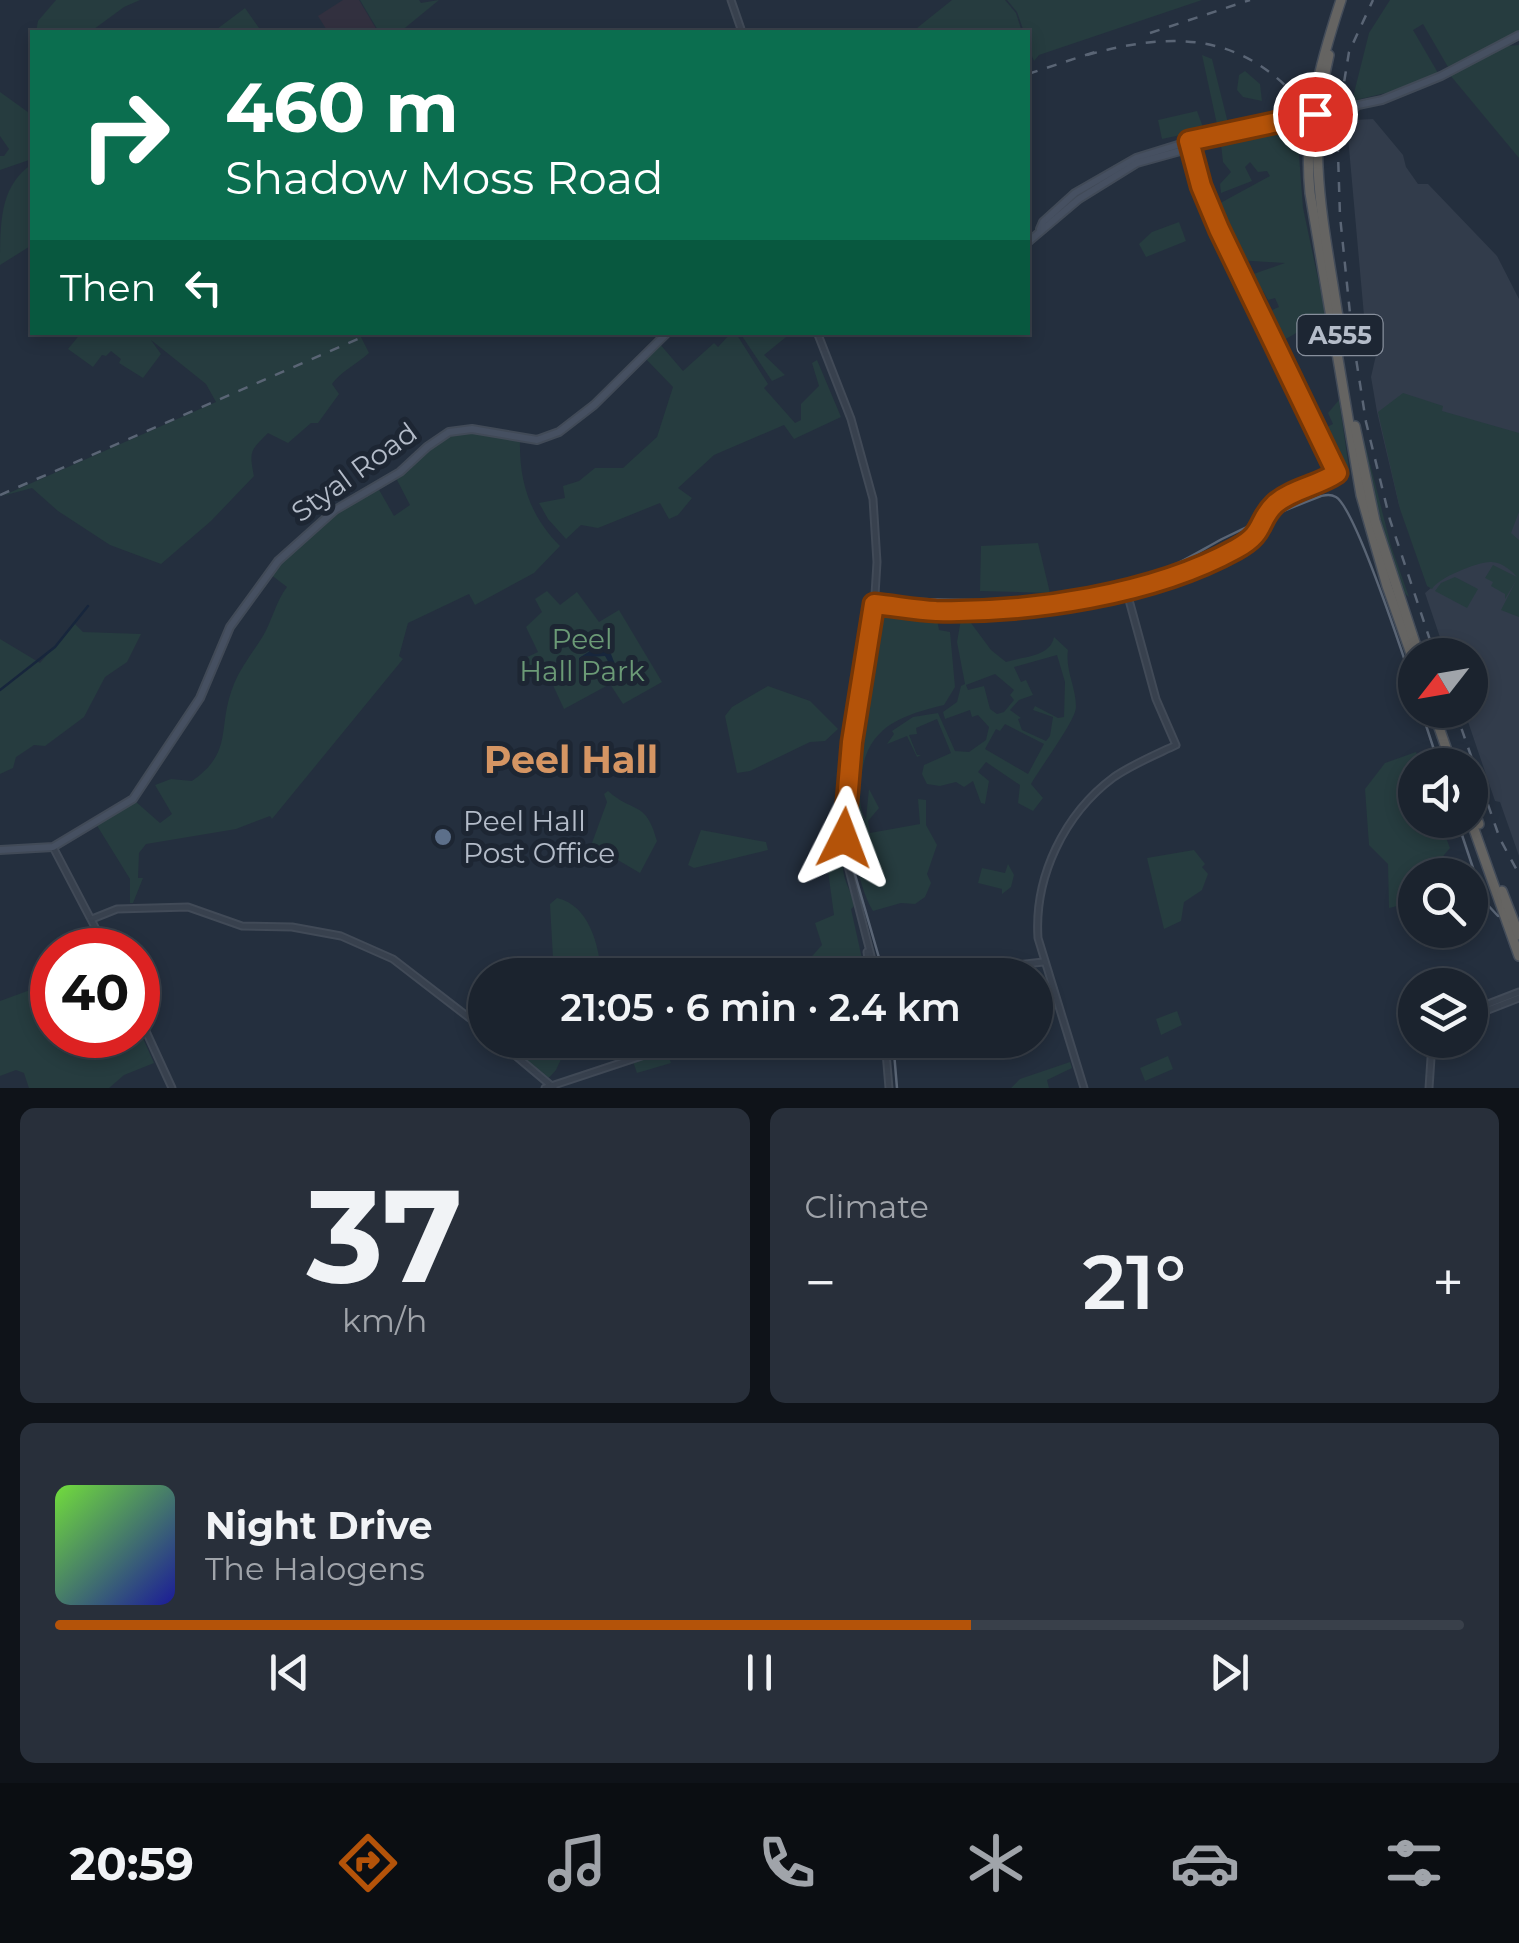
<!DOCTYPE html>
<html lang="en">
<head>
<meta charset="utf-8">
<style>
  body { margin:0; font-family:Montserrat,sans-serif; background:#282f3a; color:#f1f3f6; height:100vh; display:flex; flex-direction:column; font-size:38px; white-space:nowrap }
  * { box-sizing:border-box; margin:0 }
  p { font-size:32px; color:#a0a4aa }
  .icon { flex:none; width:55px; height:55px; fill:none; stroke:currentColor; stroke-width:2; stroke-linecap:round; stroke-linejoin:round }
  .map { position:relative; height:1088px; overflow:hidden }
  .sheet { display:flex; flex-direction:column; gap:20px; padding:20px; background:#0f1319; flex:1 }
  .sheet>* { flex:none }
  .banner { position:absolute; left:30px; top:30px; width:1000px; height:305px; border-radius:0px; box-shadow:0 5px 15px #0003,0 0 0 2px #39404a; background:#0b6e4f; color:#fff; overflow:hidden }
  .needle { width:65px; rotate:239deg }
  .buttons { position:absolute; left:1398px; top:638px; display:grid; gap:20px }
  .buttons a { display:grid; place-items:center; width:90px; height:90px; border-radius:50%; background:#1b232e; box-shadow:0 5px 15px #0003,0 0 0 2px #39404a; font-size:50px }
  .speed { position:absolute; left:30px; top:928px; display:flex; gap:20px; font-size:50px; font-weight:700; text-align:center }
  .speed>* { display:grid; place-content:center; width:130px; height:130px; border-radius:50%; background:#1b232e; box-shadow:0 5px 15px #0003,0 0 0 2px #39404a; line-height:1 }
  .speed .limit { border:15px solid #d22; background:#fff; color:#111 }
  .pin { position:absolute; display:grid; place-items:center; width:85px; height:85px; color:#fff; margin:-42px; border:5px solid #fff; border-radius:50%; box-shadow:0 2px 10px #0007 }
  .me { position:absolute; width:110px; margin:-55px; rotate:3deg; stroke-linejoin:round; filter:drop-shadow(0 0 8px #0008) }
  .turn { display:flex; align-items:center; gap:35px; height:210px; padding:0 30px; font-size:45px }
  .turn .icon { width:130px; height:130px; stroke-width:2.5 }
  .turn b { display:block; font-size:70px; line-height:85px }
  .then { display:flex; align-items:center; height:95px; padding:0 30px; background:#0003; gap:20px; font-size:38px }
  .big { font-size:75px; font-weight:600; line-height:1.1 }
  .sheet .tile { flex:1; display:flex; flex-direction:column; justify-content:center; gap:15px; min-width:0; padding:0 35px; border-radius:15px; background:#282f3a }
  .sheet .dial { align-items:center; gap:0 }
  .dial b { font-size:130px; line-height:1 }
  .song { display:flex; align-items:center; gap:30px }
  .cover { width:120px; height:120px; border-radius:15px; background:linear-gradient(135deg,hsl(100 70% 55%),hsl(240 70% 35%)) }
  .played { height:10px; border-radius:5px; background:linear-gradient(90deg,#b45309 65%,#39404a 65%) }
  .keys { display:flex; justify-content:space-around; direction:ltr }
  .heat { display:flex; justify-content:space-between; align-items:center; font-size:55px; direction:ltr }
  .sheet .tiles { flex:1; display:grid; gap:20px; grid-template-columns:1fr 1fr }
  .tile:last-child { grid-column:span 2 }
  .trip { position:absolute; left:468px; top:958px; width:585px; height:100px; border-radius:50px; background:#1b232e; box-shadow:0 5px 15px #0003,0 0 0 2px #39404a; font-weight:600; line-height:100px; text-align:center }
  .dock { display:flex; height:160px; justify-content:space-around; align-items:center; background:#0b0e12; color:#a0a4aa }
  .dock .icon { width:70px; height:70px }
  .dock .on { color:#b45309 }
  .dock b { font-size:45px; color:#f1f3f6 }
  .map>svg:first-child { display:block }
  .medical { fill:#32303f }
  .airport { fill:#323c4b }
  .green { fill:#263c3f; fill-rule:evenodd }
  .water { fill:#17263c }
  .lines { fill:none; stroke-linecap:round; stroke-linejoin:round }
  .stream { stroke:#17263c; stroke-width:2.5 }
  .tertiary-casing { stroke:#414a57; stroke-width:9 }
  .secondary-casing { stroke:#414a57; stroke-width:10 }
  .trunk-casing { stroke:#434c59; stroke-width:12 }
  .tertiary { stroke:#38414e; stroke-width:5 }
  .secondary { stroke:#465061; stroke-width:6 }
  .trunk { stroke:#656462; stroke-width:9 }
  .tram { stroke:#5a6575; stroke-width:2.5 }
  .rail { stroke:#5a6575; stroke-width:2.5; stroke-dasharray:10 10; stroke-linecap:butt }
  .route-casing { stroke:#753606; stroke-width:25 }
  .route { stroke:#b45309; stroke-width:18 }
  .service-dot { fill:#5c6f8a; stroke:#1d2633; stroke-width:4 }
  .labels { text-anchor:middle; dominant-baseline:central; stroke-width:10; stroke-linejoin:round; paint-order:stroke }
  .shield { fill:#1d2633; stroke:#878f9c; stroke-width:2.5 }
  .shield-label { font-size:25px; font-weight:bold; fill:#b4bcc9 }
  .street-label { font-size:28px; fill:#b4bcc9; stroke:#1d2633 }
  .park-label { font-size:28px; fill:#6b9a76; stroke:#1d2633 }
  .poi-label { font-size:28px; fill:#b4bcc9; stroke:#1d2633; text-anchor:start }
  .district-label { font-size:38px; font-weight:bold; fill:#d59563; stroke:#1d2633 }
</style>
</head>
<body>
<div class="map">
<svg width="1519" height="1088" viewBox="0 0 1519 1088">
  <rect width="100%" height="100%" fill="#242f3e"/>
  <path class="medical" d="M 343,0 L 359,0 L 378,32 L 328,32 L 318,16 Z"/>
  <path class="airport" d="M 1373,119 L 1403,155 L 1406,167 L 1418,184 L 1428,184 L 1497,256 L 1519,299 L 1519,856 L 1500,802 L 1495,801 L 1464,710 L 1470,710 L 1470,655 L 1446,655 L 1425,593 L 1431,588 L 1399,505 L 1377,412 L 1371,377 L 1376,355 L 1365,327 L 1348,137 L 1354,120 Z"/>
  <g class="green">
    <path d="M 56,0 L 140,0 L 124,7 L 90,32 L 36,32 L 38,21 Z"/>
    <path d="M 360,0 L 419,0 L 421,3 L 439,0 L 400,32 L 379,32 Z"/>
    <path d="M 952,0 L 1005,0 L 1016,13 L 1022,32 L 912,32 Z"/>
    <path d="M 1007,0 L 1202,0 L 1039,55 L 1034,61 L 1032,56 L 1032,62 L 1028,64 L 1028,32 L 1024,32 L 1017,12 Z"/>
    <path d="M 1390,0 L 1519,0 L 1519,30 L 1448,67 L 1423,24 L 1413,30 L 1438,73 L 1390,92 L 1352,101 L 1369,33 Z"/>
    <path d="M 245,8 L 259,28 L 253,32 L 217,32 L 217,29 Z"/>
    <path d="M 1519,45 L 1519,158 L 1450,75 L 1507,46 Z"/>
    <path d="M 1202,55 L 1212,59 L 1229,127 L 1218,129 Z"/>
    <path d="M 1245,71 L 1260,84 L 1262,101 L 1243,97 L 1237,90 L 1239,75 Z"/>
    <path d="M 0,92 L 32,115 L 32,159 L 0,170 L 0,156 L 4,156 L 9,149 L 0,136 Z"/>
    <path d="M 1197,111 L 1204,130 L 1162,139 L 1158,120 Z"/>
    <path d="M 1285,132 L 1296,137 L 1298,142 L 1303,208 L 1326,316 L 1277,344 L 1266,322 L 1275,318 L 1272,310 L 1279,307 L 1275,298 L 1268,300 L 1263,291 L 1253,295 L 1245,277 L 1285,263 L 1236,260 L 1213,207 L 1270,176 L 1267,171 L 1258,172 L 1250,162 L 1245,167 L 1252,181 L 1221,193 L 1220,184 L 1231,172 L 1223,162 L 1221,144 Z"/>
    <path d="M 32,164 L 32,245 L 0,265 C 0,221 0,186 32,164 Z"/>
    <path d="M 1179,222 L 1186,241 L 1146,257 L 1139,244 L 1152,232 Z"/>
    <path d="M 81,333 L 359,333 L 369,353 C 357,364 340,372 332,384 L 339,394 L 318,423 L 311,423 L 288,443 L 268,433 C 250,451 249,451 254,476 L 211,521 L 161,564 L 110,545 L 58,511 L 32,488 L 2,496 L 216,402 L 206,384 L 151,340 L 161,354 L 143,378 L 119,363 L 121,359 L 111,351 L 106,356 L 102,355 L 93,367 L 68,349 Z"/>
    <path d="M 731,333 L 737,335 L 768,384 L 764,388 L 795,423 L 801,420 L 801,404 L 819,386 L 812,363 L 817,360 L 841,417 L 794,439 L 784,425 L 714,455 L 678,488 L 692,498 L 678,515 L 669,519 L 660,503 L 598,528 L 581,525 L 566,539 L 548,519 L 539,503 L 565,498 L 563,486 L 579,481 L 595,468 L 623,468 L 657,437 L 673,387 L 644,357 L 659,343 L 683,371 L 714,343 L 718,347 Z"/>
    <path d="M 740,333 L 791,333 L 764,355 L 785,375 L 772,381 Z"/>
    <path d="M 1403,393 L 1443,406 L 1442,411 L 1519,433 L 1519,512 L 1511,533 L 1519,540 L 1519,617 L 1501,610 L 1517,579 L 1505,599 L 1505,594 L 1491,586 L 1493,582 L 1485,578 L 1493,565 L 1517,577 C 1512,571 1501,561 1490,562 C 1477,562 1438,578 1432,589 L 1427,586 L 1400,509 L 1378,412 Z"/>
    <path d="M 1339,400 L 1350,475 L 1344,475 L 1333,455 L 1335,451 L 1330,451 L 1321,430 L 1333,424 L 1328,413 Z"/>
    <path d="M 1361,428 L 1391,546 L 1409,597 C 1383,577 1366,463 1361,428 Z"/>
    <path d="M 474,432 L 520,440 C 519,482 530,516 560,546 L 534,573 L 475,605 L 469,594 L 408,623 L 399,656 L 403,659 L 272,819 L 270,816 L 236,829 L 146,844 L 139,853 L 138,878 L 143,878 L 133,903 L 130,903 L 130,879 L 96,824 L 135,801 L 160,823 L 172,814 L 155,785 L 171,779 L 192,781 C 235,751 216,728 234,684 C 241,667 253,652 263,636 C 272,621 276,601 287,587 L 270,574 C 300,538 336,510 378,488 L 394,516 L 410,505 L 396,478 C 421,457 439,431 474,432 Z"/>
    <path d="M 1038,543 L 1050,593 L 980,591 L 981,546 Z"/>
    <path d="M 1455,577 L 1478,589 L 1467,608 L 1435,591 L 1441,583 Z"/>
    <path d="M 547,591 L 560,605 L 577,592 L 599,622 L 619,610 L 662,682 L 623,704 L 610,684 L 564,709 L 545,668 L 526,676 L 519,661 L 538,652 L 526,627 L 542,612 L 535,599 Z"/>
    <path d="M 883,610 L 936,614 L 939,630 L 950,632 L 955,687 L 944,705 C 899,716 866,727 861,779 C 860,793 858,807 866,819 L 869,789 L 879,808 L 868,821 L 870,833 L 920,824 L 918,799 L 926,800 L 926,825 L 937,845 L 927,874 L 931,883 L 925,897 L 915,904 L 901,903 L 873,911 C 857,884 853,843 852,815 Z"/>
    <path d="M 961,619 L 971,623 L 991,650 L 1006,662 C 1025,656 1050,657 1054,637 L 1068,650 C 1065,670 1076,687 1076,707 C 1076,720 1040,768 1031,784 L 1043,798 L 1033,811 L 1018,803 L 1020,785 L 986,762 L 978,772 L 989,781 L 985,804 L 981,803 L 973,781 L 964,787 L 956,782 L 940,786 L 927,784 L 922,774 L 924,765 L 951,753 L 937,719 L 916,728 L 917,734 L 909,735 L 917,755 L 921,755 L 917,757 L 907,736 L 887,744 L 894,734 L 892,731 L 913,717 L 938,713 L 955,751 L 969,752 L 986,740 L 989,727 L 978,715 L 972,717 L 970,710 L 945,719 L 943,712 L 957,702 L 961,686 L 965,684 L 957,642 ZM 1057,655 L 1065,682 L 1064,717 L 1058,718 L 1035,706 L 1033,710 L 1053,717 L 1050,736 L 1046,741 L 1022,730 L 1018,719 L 1021,718 L 1010,710 L 1019,700 L 1033,695 L 1026,680 L 1021,682 L 1014,667 ZM 995,674 L 1014,690 L 1010,695 L 1014,700 L 1004,712 L 997,714 L 990,709 L 984,686 L 968,690 L 966,685 ZM 1005,724 L 1044,744 L 1028,774 L 985,749 L 996,729 L 1000,731 Z"/>
    <path d="M 74,623 L 83,632 L 141,634 L 127,662 L 105,677 L 84,717 L 45,746 L 34,745 L 16,757 L 13,768 L 0,774 L 0,639 L 40,663 Z"/>
    <path d="M 768,686 L 810,701 L 838,729 L 825,741 L 810,742 L 750,771 L 737,773 L 725,716 L 732,707 Z"/>
    <path d="M 1416,752 L 1421,765 L 1415,765 L 1415,820 L 1439,820 L 1450,848 L 1427,875 L 1415,875 C 1415,892 1407,905 1389,908 L 1388,864 L 1369,845 L 1365,789 L 1385,763 Z"/>
    <path d="M 608,791 C 634,814 646,800 657,841 L 640,873 L 611,856 L 602,860 L 591,857 L 592,843 L 607,802 L 604,794 Z"/>
    <path d="M 701,830 L 766,842 L 768,850 L 694,868 L 688,865 Z"/>
    <path d="M 838,839 C 844,853 841,870 846,882 C 849,890 853,896 854,906 L 851,909 L 863,963 L 857,975 L 782,975 L 806,963 L 822,945 L 815,923 L 834,915 L 824,842 Z"/>
    <path d="M 1194,850 L 1205,864 L 1202,867 L 1208,874 L 1202,890 L 1184,902 L 1181,921 L 1164,929 L 1147,858 Z"/>
    <path d="M 1008,864 L 1014,875 L 1011,887 L 1002,894 L 1002,889 L 978,883 L 982,868 L 1005,873 Z"/>
    <path d="M 557,898 C 590,906 598,944 602,975 L 494,975 L 553,958 L 550,904 Z"/>
    <path d="M 52,982 L 52,1035 L 138,1035 L 138,1027 L 154,1063 L 124,1075 L 109,1088 L 29,1088 L 24,1073 L 16,1070 L 0,1076 L 0,1001 Z"/>
    <path d="M 1177,1011 L 1182,1025 L 1161,1035 L 1156,1019 Z"/>
    <path d="M 498,1040 L 570,1040 L 556,1070 L 547,1080 Z"/>
    <path d="M 635,1040 L 663,1040 L 671,1063 L 637,1073 L 629,1050 Z"/>
    <path d="M 1168,1056 L 1173,1069 L 1145,1081 L 1140,1068 Z"/>
    <path d="M 1070,1062 L 1072,1068 L 1047,1080 L 1049,1088 L 1011,1088 L 1020,1079 Z"/>
  </g>
  <path class="water" d="M 596,647 L 611,654 L 618,672 L 614,672 L 605,656 L 590,657 L 584,663 L 590,681 L 587,683 L 579,671 L 579,658 Z"/>
  <g class="lines">
    <path class="stream" d="M 0,690 L 55,647 L 88,606"/>
    <defs>
      <g id="tertiary">
        <path d="M 731,0 L 742,32"/>
        <path d="M 817,332 L 851,419 L 873,499 L 877,562 L 874,611 L 843,815 L 846,858 L 876,975"/>
        <path d="M 874,604 C 895,606 915,610 936,611 C 1034,613 1148,596 1236,549 C 1263,534 1257,521 1275,504 C 1292,489 1319,485 1337,473 L 1219,229 L 1201,187 L 1190,145"/>
        <path d="M 53,847 L 107,950"/>
        <path d="M 92,919 L 117,909 L 188,907 L 242,926 L 292,927 L 341,936 L 393,959 L 485,1030"/>
        <path d="M 867,952 L 870,975"/>
        <path d="M 931,975 L 1043,962"/>
        <path d="M 1470,1011 L 1519,992"/>
        <path d="M 138,1014 L 172,1088"/>
        <path d="M 1470,1017 L 1519,998"/>
        <path d="M 497,1040 L 554,1088"/>
        <path d="M 885,1040 L 889,1088"/>
        <path d="M 545,1088 L 690,1040"/>
        <path d="M 1084,1088 L 1038,938 C 1034,877 1064,814 1114,777 C 1133,764 1155,755 1176,745 L 1156,699 L 1126,589"/>
        <path d="M 1429,1088 L 1431,1058 L 1439,1040"/>
      </g>
      <g id="secondary">
        <path d="M 1288,123 C 1307,124 1340,119 1355,108"/>
        <path d="M 1319,137 L 1336,116"/>
        <path d="M 1040,229 L 1043,222 L 1075,193 L 1136,158 L 1197,139 L 1382,100 L 1441,76 L 1519,35"/>
        <path d="M 1028,242 L 1079,199 L 1137,163 L 1238,135"/>
        <path d="M 0,850 L 53,847 L 133,799 L 200,698 L 230,627 L 278,561 L 335,510 L 400,472 L 427,447 L 449,432 L 472,429 L 537,440 L 559,432 L 594,405 L 668,332"/>
      </g>
      <g id="trunk">
        <path d="M 1341,0 C 1320,64 1303,125 1310,193 L 1361,495 L 1387,586 L 1415,665"/>
        <path d="M 1329,55 C 1305,150 1324,223 1338,317"/>
        <path d="M 1355,426 L 1375,521 L 1419,655"/>
        <path d="M 1433,710 L 1452,765"/>
        <path d="M 1470,800 L 1479,824"/>
        <path d="M 1470,818 L 1519,956"/>
        <path d="M 1502,891 L 1519,935"/>
      </g>
    </defs>
    <use href="#tertiary" class="tertiary-casing"/>
    <use href="#secondary" class="secondary-casing"/>
    <use href="#trunk" class="trunk-casing"/>
    <use href="#tertiary" class="tertiary"/>
    <use href="#secondary" class="secondary"/>
    <use href="#trunk" class="trunk"/>
    <g class="tram">
      <path d="M 1421,710 L 1439,765"/>
      <path d="M 1457,820 L 1484,901 L 1498,916"/>
      <path d="M 884,975 L 854,871 L 849,821 L 880,616 L 888,600 L 895,598 C 977,601 1068,606 1147,577 C 1173,568 1198,552 1222,539 C 1254,523 1287,509 1321,496 C 1326,495 1330,494 1336,497 C 1356,509 1405,661 1415,691"/>
      <path d="M 893,1040 L 897,1088"/>
    </g>
    <g class="rail">
      <path d="M 1150,33 L 1250,0"/>
      <path d="M 1087,55 C 1170,32 1240,31 1301,102"/>
      <path d="M 1028,74 L 1098,51"/>
      <path d="M 1341,101 L 1349,52 L 1373,0"/>
      <path d="M 1337,122 L 1340,216 L 1352,333 L 1366,422 L 1390,520 L 1435,655"/>
      <path d="M 0,495 L 374,332"/>
      <path d="M 1455,710 L 1500,839 L 1519,874"/>
    </g>
  </g>
  <g class="lines">
    <defs>
      <path id="route" d="M 844,838 L 852,742 L 874,604 C 895,606 915,610 936,611 C 1029,613 1153,595 1236,549 C 1266,533 1257,521 1275,504 C 1292,489 1318,486 1337,473 L 1219,229 L 1201,186 L 1189,141 L 1315,114"/>
    </defs>
    <use href="#route" class="route-casing"/>
    <use href="#route" class="route"/>
  </g>
  <circle class="service-dot" cx="443" cy="837" r="10"/>
  <g class="labels">
    <rect class="shield" x="1297.5" y="315" width="85" height="40" rx="8"/>
    <g class="shield-label">
      <text x="1340" y="335">A555</text>
    </g>
    <g class="street-label">
      <text transform="translate(354 472) rotate(-36)">Styal Road</text>
    </g>
    <g class="park-label">
      <text x="582" y="639">Peel<tspan x="582" dy="32">Hall Park</tspan></text>
    </g>
    <g class="poi-label">
      <text x="463" y="821">Peel Hall<tspan x="463" dy="32">Post Office</tspan></text>
    </g>
    <g class="district-label">
      <text x="571" y="759">Peel Hall</text>
    </g>
  </g>
</svg>
<div class="buttons">
<a><svg class="needle" viewBox="-14 -14 28 28"><path d="M0-13l5 13h-10z" fill="#e53935"/><path d="M0 13l5-13h-10z" fill="#a0a4aa"/></svg></a>
<a><svg class="icon" aria-label="sound" viewBox="0 0 24 24"><path d="M4 9h4l5-4v14l-5-4H4zM17 9q2 3 0 6"/></svg></a>
<a><svg class="icon" aria-label="search" viewBox="0 0 24 24"><circle cx="10" cy="10" r="6"/><path d="M15 15l6 6"/></svg></a>
<a><svg class="icon" aria-label="layers" viewBox="0 0 24 24"><path d="M12 4l9 5-9 5-9-5zM3 14l9 5 9-5"/></svg></a>
</div>
<div class="speed"><div class="limit">40</div></div>
<div class="pin" style="left:1315px;top:114px;background:#d93025"><svg class="icon" aria-label="arrive" viewBox="0 0 24 24"><path d="M6 21V4h12l-3 4 3 4H6"/></svg></div>
<svg class="me" style="left:844px;top:838px" viewBox="-20 -20 40 40"><path d="M0-17L14 15 0 8-14 15z" fill="#b45309" stroke="#fff" stroke-width="4"/></svg>
<div class="trip">21:05 · 6 min · 2.4 km</div>
<div class="banner">
<div class="turn"><svg class="icon" aria-label="right" viewBox="0 0 24 24"><path d="M7 20v-9h11M14 6l5 5-5 5"/></svg><div><b>460 m</b>Shadow Moss Road</div></div>
<div class="then">Then<svg class="icon" aria-label="left" viewBox="0 0 24 24"><path d="M17 20v-9H6M10 6l-5 5 5 5"/></svg></div>
</div>
</div>
<section class="sheet">
<div class="tiles">
<div class="tile dial"><b>37</b><p>km/h</p></div>
<div class="tile"><p>Climate</p>
<div class="heat"><a>−</a><b class="big">21°</b><a>+</a></div>
</div>
<div class="tile">
<div class="song"><i class="cover"></i><div><b>Night Drive</b><p>The Halogens</p></div></div>
<div class="played"></div>
<div class="keys"><svg class="icon" aria-label="previous" viewBox="0 0 24 24"><path d="M18 5L8 12l10 7zM5 5v14"/></svg><svg class="icon" aria-label="pause" viewBox="0 0 24 24"><path d="M8 5v14M16 5v14"/></svg><svg class="icon" aria-label="next" viewBox="0 0 24 24"><path d="M6 5l10 7-10 7zM19 5v14"/></svg></div>
</div>
</div>
</section>
<nav class="dock">
<b>20:59</b>
<svg class="icon on" aria-label="directions" viewBox="0 0 24 24"><path d="M12 3l9 9-9 9-9-9zM9 14v-3h6M13 9l2 2-2 2"/></svg>
<svg class="icon" aria-label="music" viewBox="0 0 24 24"><path d="M9 18V5l10-2v13"/><circle cx="6" cy="18" r="3"/><circle cx="16" cy="16" r="3"/></svg>
<svg class="icon" aria-label="phone" viewBox="0 0 24 24"><path d="M5 4h4l2 5-3 2q2 4 5 5l2-3 5 2v4C11 20 4 13 5 4z"/></svg>
<svg class="icon" aria-label="climate" viewBox="0 0 24 24"><path d="M12 3v18M4 7l16 10M4 17L20 7"/></svg>
<svg class="icon" aria-label="car" viewBox="0 0 24 24"><path d="M5 17H2v-5l4-1 3-4h7l3 4 3 1v5h-3M9 17h6M6 11h13"/><circle cx="7" cy="17" r="2"/><circle cx="17" cy="17" r="2"/></svg>
<svg class="icon" aria-label="filters" viewBox="0 0 24 24"><path d="M4 7h16M4 17h16"/><circle cx="9" cy="7" r="2"/><circle cx="15" cy="17" r="2"/></svg>
</nav>
</body>
</html>
